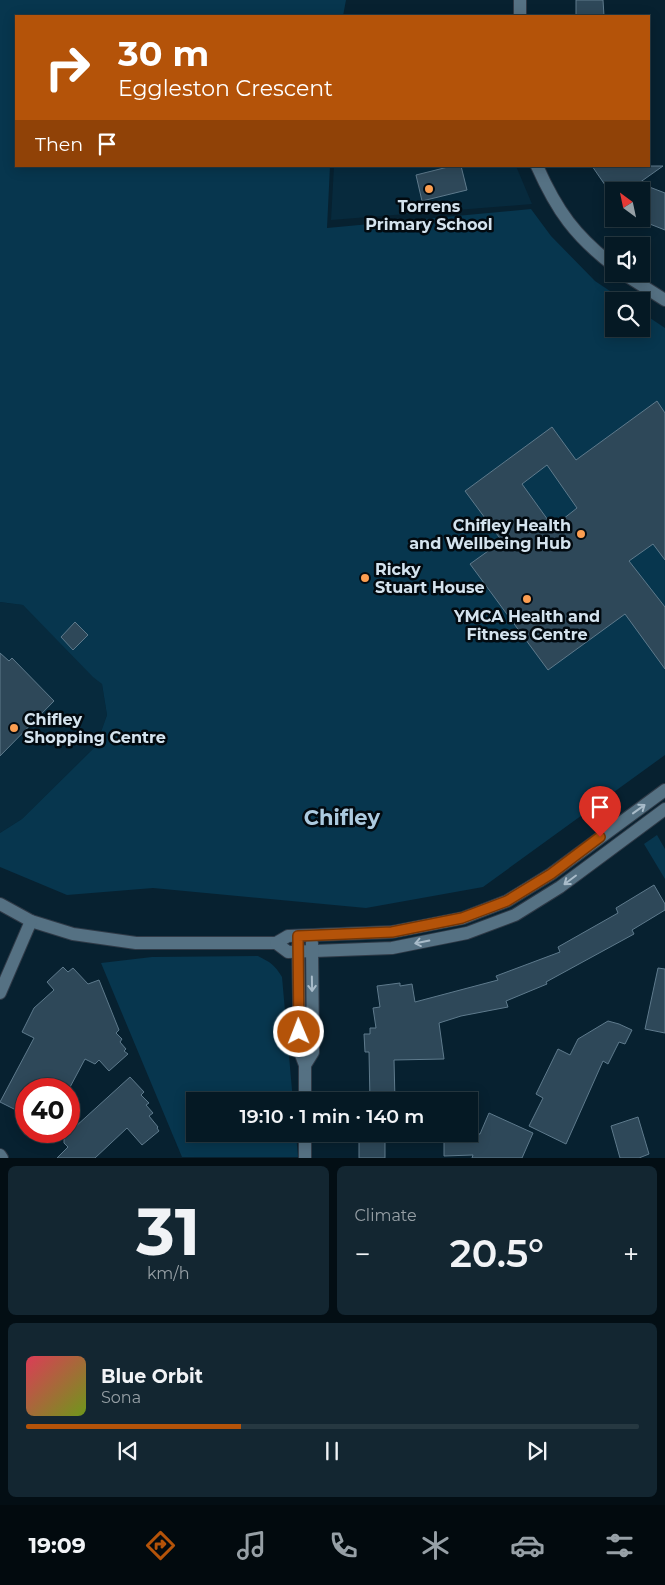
<!DOCTYPE html>
<html lang="en">
<head>
<meta charset="utf-8">
<style>
  body { margin:0; font-family:Montserrat,sans-serif; background:#132631; color:#f1f3f6; height:100vh; display:flex; flex-direction:column; font-size:19px; white-space:nowrap }
  * { box-sizing:border-box; margin:0 }
  p { font-size:16px; color:#97a0a6 }
  .icon { flex:none; width:28px; height:28px; fill:none; stroke:currentColor; stroke-width:2; stroke-linecap:round; stroke-linejoin:round }
  .map { position:relative; height:1158px; overflow:hidden }
  .drawer { display:flex; flex-direction:column; gap:8px; padding:8px; background:#030e14; flex:1 }
  .drawer>* { flex:none }
  .hud { position:absolute; left:15px; top:15px; width:635px; height:152px; border-radius:0px; box-shadow:0 2px 12px #0003,0 0 0 1px #263841; background:#b45309; color:#fff; overflow:hidden }
  .needle { width:32px; rotate:327deg }
  .tools { position:absolute; left:605px; top:182px; display:grid; gap:10px }
  .tools a { display:grid; place-items:center; width:45px; height:45px; border-radius:0px; background:#051924; box-shadow:0 2px 12px #0003,0 0 0 1px #263841; font-size:25px }
  .speed { position:absolute; left:15px; top:1078px; display:flex; gap:10px; font-size:25px; font-weight:700; text-align:center }
  .speed>* { display:grid; place-content:center; width:65px; height:65px; border-radius:50%; background:#051924; box-shadow:0 2px 12px #0003,0 0 0 1px #263841; line-height:1 }
  .speed .limit { border:8px solid #d22; background:#fff; color:#111 }
  .pin { position:absolute; display:grid; place-items:center; width:42px; height:42px; color:#fff; margin:-51px -21px; border-radius:50% 50% 50% 0; rotate:-45deg; box-shadow:0 0 5px #0007 }
  .pin .icon { rotate:45deg }
  .me { position:absolute; width:55px; margin:-28px; rotate:359deg; stroke-linejoin:round; filter:drop-shadow(0 0 4px #0008) }
  .turn { display:flex; align-items:center; gap:18px; height:105px; padding:0 20px; font-size:22px }
  .turn .icon { width:65px; height:65px; stroke-width:2.5 }
  .turn b { display:block; font-size:35px; line-height:42px }
  .then { display:flex; align-items:center; height:48px; padding:0 20px; background:#0003; gap:10px; font-size:19px }
  .big { font-size:38px; font-weight:600; line-height:1.1 }
  .drawer .tile { flex:1; display:flex; flex-direction:column; justify-content:center; gap:8px; min-width:0; padding:0 18px; border-radius:8px; background:#132631 }
  .drawer .dial { align-items:center; gap:0 }
  .dial b { font-size:65px; line-height:1 }
  .song { display:flex; align-items:center; gap:15px }
  .cover { width:60px; height:60px; border-radius:8px; background:linear-gradient(135deg,hsl(350 70% 55%),hsl(80 70% 35%)) }
  .played { height:5px; border-radius:2px; background:linear-gradient(90deg,#b45309 35%,#263841 35%) }
  .keys { display:flex; justify-content:space-around; direction:ltr }
  .heat { display:flex; justify-content:space-between; align-items:center; font-size:28px; direction:ltr }
  .drawer .tiles { flex:1; display:grid; gap:8px; grid-template-columns:1fr 1fr }
  .tile:last-child { grid-column:span 2 }
  .trip { position:absolute; left:186px; top:1092px; width:292px; height:50px; border-radius:0px; background:#051924; box-shadow:0 2px 12px #0003,0 0 0 1px #263841; font-weight:600; line-height:50px; text-align:center }
  .menu { display:flex; height:80px; justify-content:space-around; align-items:center; background:#020a0e; color:#97a0a6 }
  .menu .icon { width:35px; height:35px }
  .menu .on { color:#b45309 }
  .menu b { font-size:22px; color:#f1f3f6 }
  .map>svg:first-child { display:block }
  .built { fill:#072a3d }
  .green { fill:#07364e }
  .building { fill:#2e4859; stroke:#5e7a8c; fill-rule:evenodd }
  .lines { fill:none; stroke-linecap:round; stroke-linejoin:round }
  .minor-casing { stroke:#2f3a47; stroke-width:14 }
  .minor { stroke:#557183; stroke-width:12 }
  .oneway { stroke:#a8bbc9 }
  .route-casing { stroke:#753606; stroke-width:12 }
  .route { stroke:#b45309; stroke-width:9 }
  .poi-dot { fill:#fb9e51; stroke:#020a10; stroke-width:2 }
  .labels { text-anchor:middle; dominant-baseline:central; stroke-width:5; stroke-linejoin:round; paint-order:stroke }
  .poi-label { font-size:16px; font-weight:bold; fill:#d4e3ee; stroke:#020a10 }
  .district-label { font-size:21px; font-weight:bold; fill:#accadf; stroke:#020a10 }
</style>
</head>
<body>
<div class="map">
<svg width="665" height="1158" viewBox="0 0 665 1158">
  <rect width="100%" height="100%" fill="#072130"/>
  <g class="built">
    <path d="M 334,166 L 516,166 L 532,204 L 331,220 Z"/>
    <path d="M 0,602 L 23,605 L 102,684 L 107,715 L 96,746 L 22,819 L 0,833 Z"/>
  </g>
  <g class="green">
    <path d="M 0,0 L 346,0 L 343,16 L 16,16 L 16,166 L 330,166 L 327,228 L 531,209 L 551,236 L 595,281 L 625,301 L 614,301 L 614,329 L 641,329 L 641,312 L 665,328 L 665,755 L 483,887 L 366,908 L 153,888 L 67,895 L 0,867 L 0,833 L 22,819 L 96,746 L 107,715 L 102,684 L 93,677 L 23,605 L 0,602 Z"/>
    <path d="M 657,835 L 665,849 L 665,879 L 644,844 Z"/>
    <path d="M 258,956 C 270,962 275,965 282,977 L 293,1101 L 195,1101 L 195,1134 L 296,1134 L 298,1157 L 182,1157 L 101,963 L 152,957 Z"/>
  </g>
  <g class="building">
    <path d="M 576,0 L 603,0 L 604,16 L 576,16 Z"/>
    <path d="M 452,166 L 461,166 L 467,190 L 422,201 L 416,175 Z"/>
    <path d="M 592,166 L 663,166 L 639,183 L 665,193 L 665,230 L 637,219 L 641,219 L 641,191 L 614,191 L 614,198 Z"/>
    <path d="M 657,401 L 665,413 L 665,560 L 653,544 L 629,561 L 665,607 L 665,669 L 625,614 L 548,670 L 470,564 L 502,541 L 465,491 L 552,427 L 576,460 ZM 547,465 L 577,508 L 553,527 L 522,484 Z"/>
    <path d="M 75,622 L 88,635 L 73,650 L 61,637 Z"/>
    <path d="M 0,653 L 9,661 L 12,658 L 54,701 L 0,756 Z"/>
    <path d="M 654,885 L 665,904 L 665,910 L 632,930 L 634,934 L 546,982 L 547,984 L 506,1001 L 508,1007 L 461,1016 L 439,1023 L 444,1059 L 394,1060 L 395,1101 L 370,1101 L 369,1052 L 365,1052 L 364,1034 L 370,1034 L 370,1028 L 376,1028 L 373,1008 L 380,1007 L 377,986 L 400,983 L 400,986 L 412,984 L 415,1002 L 498,980 L 496,976 L 560,952 L 558,947 L 618,913 L 616,908 Z"/>
    <path d="M 63,967 L 68,972 L 73,968 L 88,984 L 99,980 L 119,1030 L 116,1033 L 122,1039 L 120,1042 L 126,1049 L 124,1051 L 128,1054 L 109,1071 L 99,1060 L 95,1064 L 85,1059 L 69,1089 L 26,1089 L 26,1115 L 0,1102 L 34,1038 L 22,1032 L 34,1008 L 54,990 L 47,982 Z"/>
    <path d="M 658,968 L 665,969 L 665,1033 L 645,1029 Z"/>
    <path d="M 608,1021 L 619,1024 L 632,1030 L 625,1044 L 619,1042 L 608,1064 L 603,1061 L 566,1144 L 529,1126 L 543,1098 L 536,1094 L 558,1049 L 570,1055 L 578,1039 Z"/>
    <path d="M 130,1077 L 144,1092 L 141,1095 L 149,1103 L 146,1105 L 153,1113 L 149,1116 L 158,1127 L 157,1128 L 159,1131 L 142,1145 L 127,1128 L 95,1158 L 57,1158 L 68,1147 L 64,1143 L 64,1137 Z"/>
    <path d="M 489,1113 L 533,1133 L 522,1158 L 472,1158 L 473,1155 L 444,1156 L 444,1134 L 480,1134 Z"/>
    <path d="M 638,1117 L 649,1154 L 639,1158 L 620,1158 L 611,1126 Z"/>
    <rect x="359" y="1134" width="26" height="24"/>
  </g>
  <g class="lines">
    <defs>
      <g id="minor">
        <path d="M 520,0 L 520,16"/>
        <path d="M 537,166 C 557,211 575,236 614,266"/>
        <path d="M 624,274 L 665,300"/>
        <path d="M 0,904 L 31,921 L 73,934 L 136,943 L 276,943 L 288,936 L 392,932 L 463,918 L 507,901 L 551,874 L 665,790"/>
        <path d="M 276,943 L 288,952 L 392,948 L 467,933 L 515,915 L 560,887 L 665,809"/>
        <path d="M 298,945 L 300,1052 L 305,1065 L 305,1101"/>
        <path d="M 0,993 L 31,921"/>
        <path d="M 305,1065 L 313,1052 L 312,943"/>
        <path d="M 305,1134 L 305,1158"/>
        <path d="M 0,1155 L 2,1158"/>
      </g>
    </defs>
    <use href="#minor" class="minor-casing"/>
    <use href="#minor" class="minor"/>
  </g>
  <defs><path id="oneway-shaft" d="M-6 0H5M1.5-3L5.5 0L1.5 3" fill="none" stroke-width="1.6" stroke-linecap="round" stroke-linejoin="round" transform="scale(1.25)"/></defs>
  <g class="oneway">
    <use href="#oneway-shaft" transform="translate(639 809) rotate(-36)"/>
    <use href="#oneway-shaft" transform="translate(570 880) rotate(143)"/>
    <use href="#oneway-shaft" transform="translate(422 942) rotate(169)"/>
    <use href="#oneway-shaft" transform="translate(312 984) rotate(89)"/>
  </g>
  <g class="lines">
    <defs>
      <path id="route" d="M 299,1032 L 298,936 L 392,932 L 462,918 L 507,901 L 551,874 L 600,837"/>
    </defs>
    <use href="#route" class="route-casing"/>
    <use href="#route" class="route"/>
  </g>
  <g class="poi-dot">
    <circle cx="429" cy="189" r="5"/>
    <circle cx="581" cy="534" r="5"/>
    <circle cx="365" cy="578" r="5"/>
    <circle cx="527" cy="599" r="5"/>
    <circle cx="14" cy="728" r="5"/>
  </g>
  <g class="labels">
    <g class="poi-label">
      <text x="429" y="206">Torrens<tspan x="429" dy="18">Primary School</tspan></text>
      <text x="571" y="525" text-anchor="end">Chifley Health<tspan x="571" dy="18">and Wellbeing Hub</tspan></text>
      <text x="375" y="569" text-anchor="start">Ricky<tspan x="375" dy="18">Stuart House</tspan></text>
      <text x="527" y="616">YMCA Health and<tspan x="527" dy="18">Fitness Centre</tspan></text>
      <text x="24" y="719" text-anchor="start">Chifley<tspan x="24" dy="18">Shopping Centre</tspan></text>
    </g>
    <g class="district-label">
      <text x="342" y="817">Chifley</text>
    </g>
  </g>
</svg>
<div class="tools">
<a><svg class="needle" viewBox="-14 -14 28 28"><path d="M0-13l5 13h-10z" fill="#e53935"/><path d="M0 13l5-13h-10z" fill="#97a0a6"/></svg></a>
<a><svg class="icon" aria-label="sound" viewBox="0 0 24 24"><path d="M4 9h4l5-4v14l-5-4H4zM17 9q2 3 0 6"/></svg></a>
<a><svg class="icon" aria-label="search" viewBox="0 0 24 24"><circle cx="10" cy="10" r="6"/><path d="M15 15l6 6"/></svg></a>
</div>
<div class="speed"><div class="limit">40</div></div>
<div class="pin" style="left:600px;top:837px;background:#d93025"><svg class="icon" aria-label="arrive" viewBox="0 0 24 24"><path d="M6 21V4h12l-3 4 3 4H6"/></svg></div>
<svg class="me" style="left:299px;top:1032px" viewBox="-20 -20 40 40"><circle r="17" fill="#b45309" stroke="#fff" stroke-width="3"/><path d="M0-11L8 9 0 5-8 9z" fill="#fff"/></svg>
<div class="trip">19:10 · 1 min · 140 m</div>
<div class="hud">
<div class="turn"><svg class="icon" aria-label="right" viewBox="0 0 24 24"><path d="M7 20v-9h11M14 6l5 5-5 5"/></svg><div><b>30 m</b>Eggleston Crescent</div></div>
<div class="then">Then<svg class="icon" aria-label="arrive" viewBox="0 0 24 24"><path d="M6 21V4h12l-3 4 3 4H6"/></svg></div>
</div>
</div>
<section class="drawer">
<div class="tiles">
<div class="tile dial"><b>31</b><p>km/h</p></div>
<div class="tile"><p>Climate</p>
<div class="heat"><a>−</a><b class="big">20.5°</b><a>+</a></div>
</div>
<div class="tile">
<div class="song"><i class="cover"></i><div><b>Blue Orbit</b><p>Sona</p></div></div>
<div class="played"></div>
<div class="keys"><svg class="icon" aria-label="previous" viewBox="0 0 24 24"><path d="M18 5L8 12l10 7zM5 5v14"/></svg><svg class="icon" aria-label="pause" viewBox="0 0 24 24"><path d="M8 5v14M16 5v14"/></svg><svg class="icon" aria-label="next" viewBox="0 0 24 24"><path d="M6 5l10 7-10 7zM19 5v14"/></svg></div>
</div>
</div>
</section>
<nav class="menu">
<b>19:09</b>
<svg class="icon on" aria-label="directions" viewBox="0 0 24 24"><path d="M12 3l9 9-9 9-9-9zM9 14v-3h6M13 9l2 2-2 2"/></svg>
<svg class="icon" aria-label="music" viewBox="0 0 24 24"><path d="M9 18V5l10-2v13"/><circle cx="6" cy="18" r="3"/><circle cx="16" cy="16" r="3"/></svg>
<svg class="icon" aria-label="phone" viewBox="0 0 24 24"><path d="M5 4h4l2 5-3 2q2 4 5 5l2-3 5 2v4C11 20 4 13 5 4z"/></svg>
<svg class="icon" aria-label="climate" viewBox="0 0 24 24"><path d="M12 3v18M4 7l16 10M4 17L20 7"/></svg>
<svg class="icon" aria-label="car" viewBox="0 0 24 24"><path d="M5 17H2v-5l4-1 3-4h7l3 4 3 1v5h-3M9 17h6M6 11h13"/><circle cx="7" cy="17" r="2"/><circle cx="17" cy="17" r="2"/></svg>
<svg class="icon" aria-label="filters" viewBox="0 0 24 24"><path d="M4 7h16M4 17h16"/><circle cx="9" cy="7" r="2"/><circle cx="15" cy="17" r="2"/></svg>
</nav>
</body>
</html>
